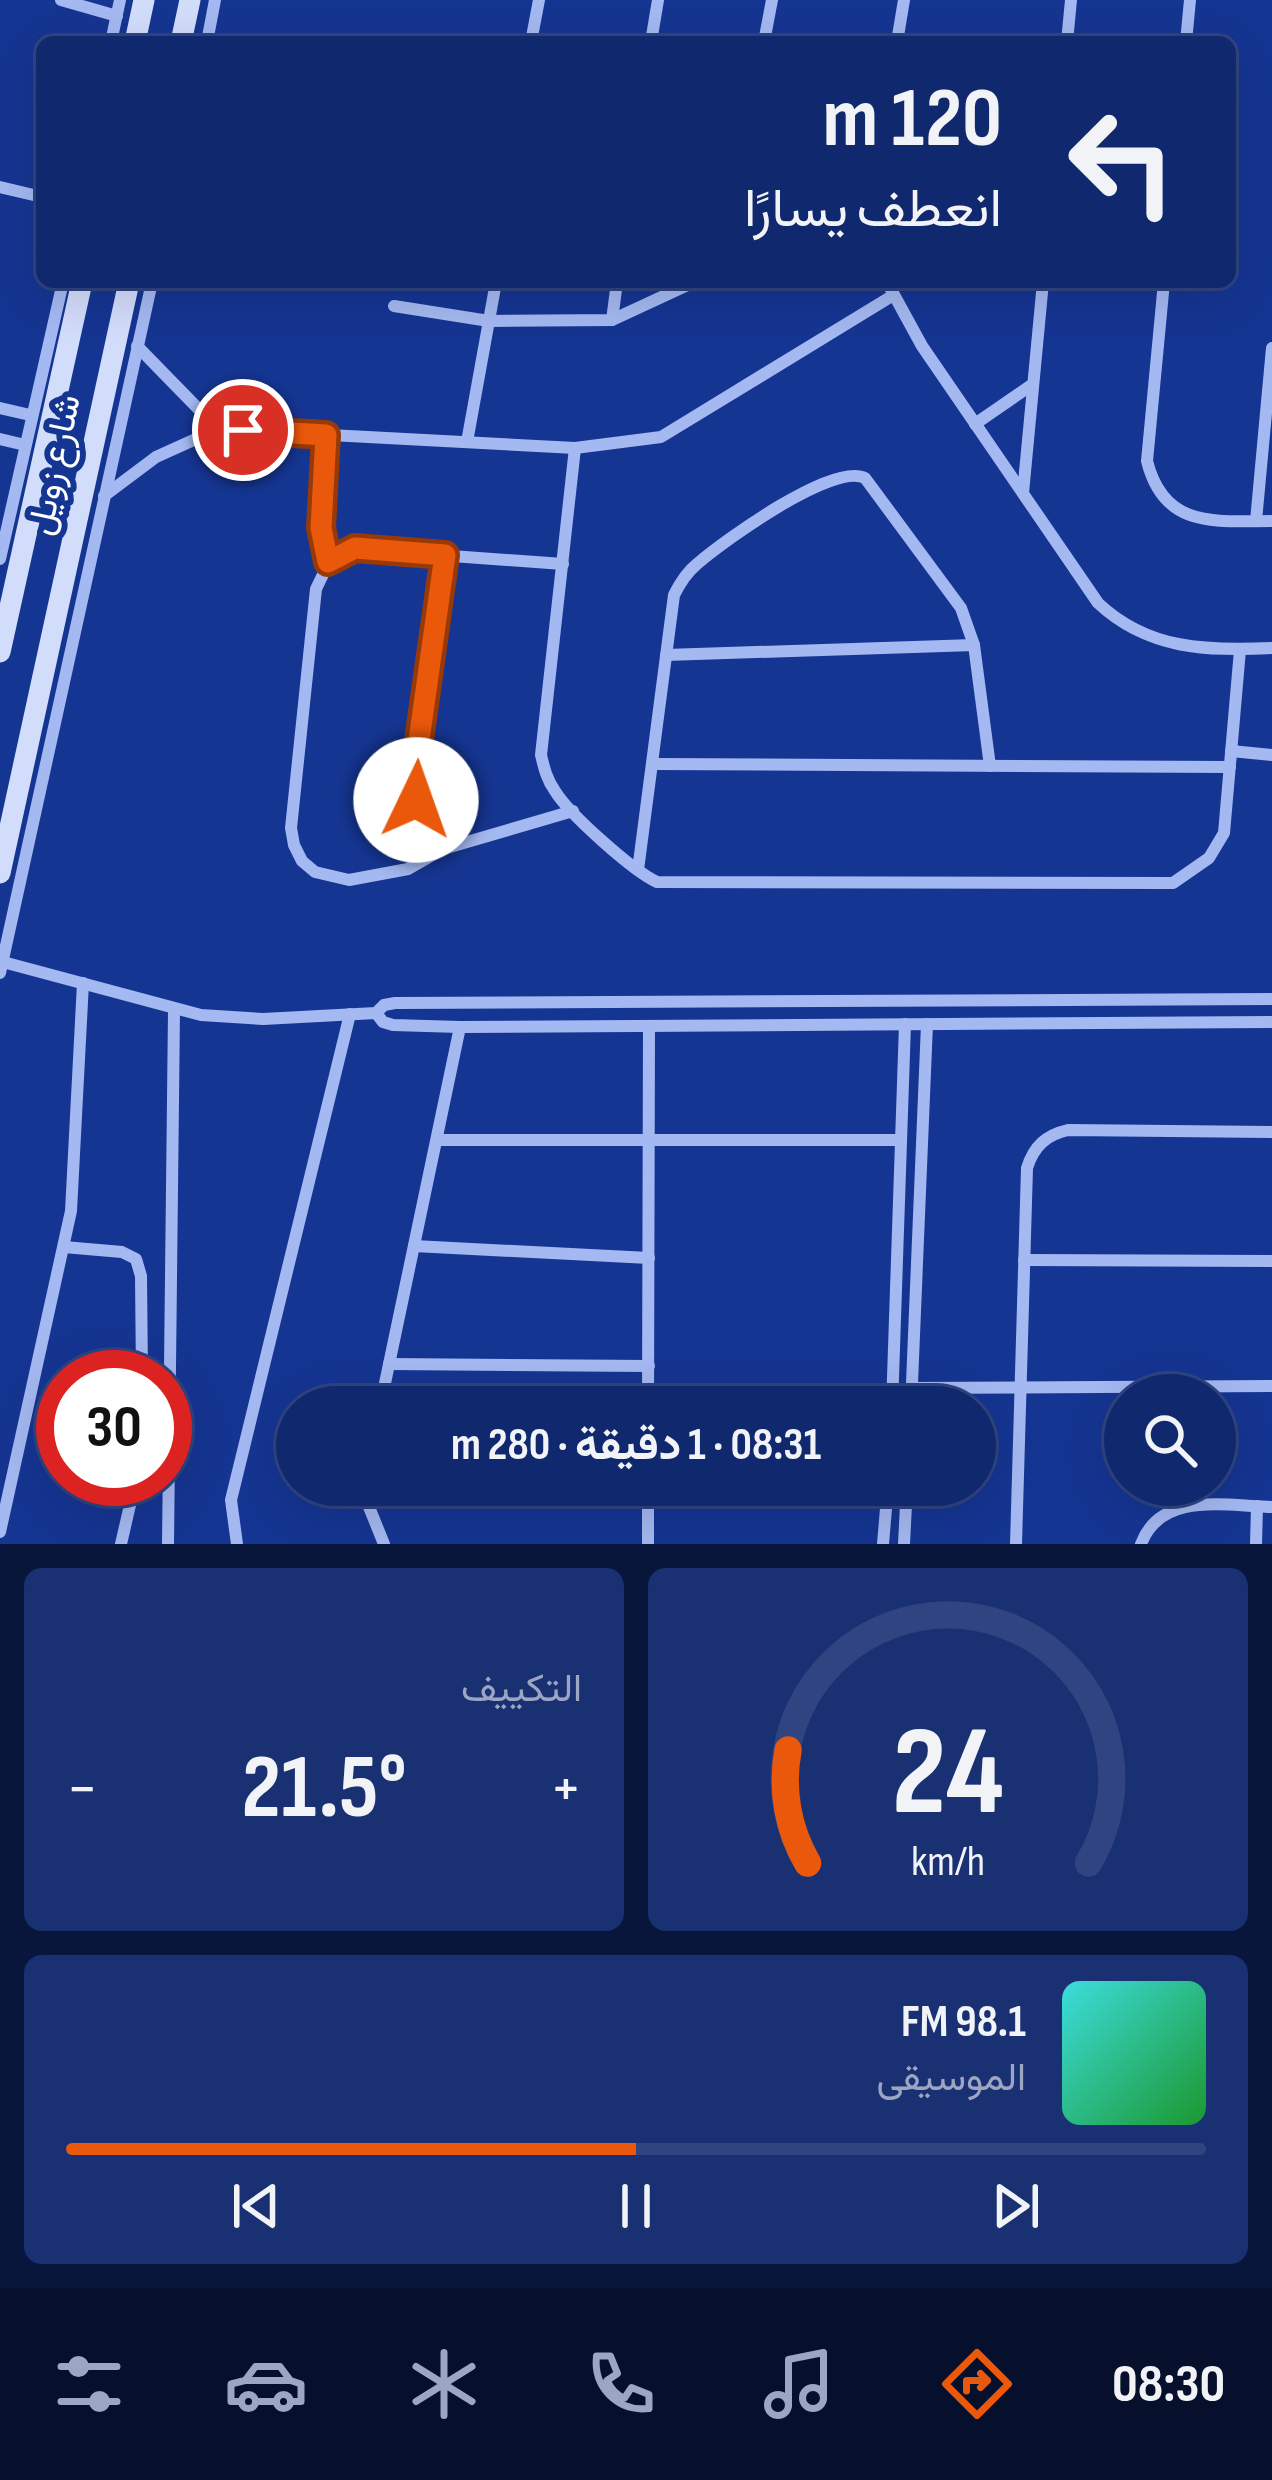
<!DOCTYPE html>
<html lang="ar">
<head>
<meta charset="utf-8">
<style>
  body { margin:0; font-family:"Sofia Sans Condensed",Vazirmatn,sans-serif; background:#193073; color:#f1f3f6; direction:rtl; height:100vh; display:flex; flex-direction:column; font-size:45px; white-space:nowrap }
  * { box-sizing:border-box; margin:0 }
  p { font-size:39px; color:#9ca6c2 }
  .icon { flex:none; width:66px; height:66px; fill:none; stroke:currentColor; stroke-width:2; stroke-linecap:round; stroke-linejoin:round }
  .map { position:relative; height:1544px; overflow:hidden; direction:ltr }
  .sheet { display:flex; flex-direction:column; gap:24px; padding:24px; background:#09163c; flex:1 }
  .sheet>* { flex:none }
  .banner { position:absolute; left:36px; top:36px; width:1200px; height:252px; border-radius:18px; box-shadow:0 12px 48px #0002,0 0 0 3px #304481; direction:rtl; background:#10286e; color:#f1f3f6; overflow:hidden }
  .fabs { position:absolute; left:1104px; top:1374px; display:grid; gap:24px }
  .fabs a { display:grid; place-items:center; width:132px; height:132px; border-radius:50%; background:#10286e; box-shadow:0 12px 48px #0002,0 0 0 3px #304481; font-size:60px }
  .speed { position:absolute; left:36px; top:1350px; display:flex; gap:24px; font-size:60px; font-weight:700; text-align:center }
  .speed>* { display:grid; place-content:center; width:156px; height:156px; border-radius:50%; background:#10286e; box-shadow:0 12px 48px #0002,0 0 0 3px #304481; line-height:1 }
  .speed .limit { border:18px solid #d22; background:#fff; color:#111 }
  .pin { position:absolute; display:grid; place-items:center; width:102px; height:102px; color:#fff; margin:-51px; border:6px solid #fff; border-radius:50%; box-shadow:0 3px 12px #0007 }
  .me { position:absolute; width:132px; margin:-66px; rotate:3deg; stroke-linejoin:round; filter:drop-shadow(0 0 9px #0008) }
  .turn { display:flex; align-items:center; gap:42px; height:252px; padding:0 36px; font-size:54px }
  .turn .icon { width:156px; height:156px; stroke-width:2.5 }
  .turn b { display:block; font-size:84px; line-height:102px }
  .big { font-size:90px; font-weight:700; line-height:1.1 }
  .sheet .widget { flex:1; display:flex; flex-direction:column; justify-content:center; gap:18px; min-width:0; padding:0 42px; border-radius:18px; background:#193073 }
  .sheet .dial { align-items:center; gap:0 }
  .dial svg { height:312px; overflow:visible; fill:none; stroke:#304481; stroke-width:7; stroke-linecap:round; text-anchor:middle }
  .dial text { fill:#f1f3f6; stroke:none }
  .song { display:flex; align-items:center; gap:36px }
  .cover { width:144px; height:144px; border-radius:18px; background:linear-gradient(135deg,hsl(180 70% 55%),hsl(130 70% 35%)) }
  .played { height:12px; border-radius:6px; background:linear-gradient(90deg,#ea580c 50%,#304481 50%) }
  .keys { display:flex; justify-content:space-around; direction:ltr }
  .heat { display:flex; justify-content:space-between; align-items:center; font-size:66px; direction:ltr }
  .sheet .tiles { flex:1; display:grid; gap:24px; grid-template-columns:1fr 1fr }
  .widget:last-child { grid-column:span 2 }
  .trip { position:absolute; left:276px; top:1386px; width:720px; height:120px; border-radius:60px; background:#10286e; box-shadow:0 12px 48px #0002,0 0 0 3px #304481; font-weight:700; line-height:120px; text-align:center; direction:rtl }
  .tab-bar { display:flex; height:192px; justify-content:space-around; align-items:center; background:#06102c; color:#9ca6c2 }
  .tab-bar .icon { width:84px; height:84px }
  .tab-bar .active { color:#ea580c }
  .tab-bar b { font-size:54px; color:#f1f3f6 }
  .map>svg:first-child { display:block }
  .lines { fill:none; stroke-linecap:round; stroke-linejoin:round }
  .minor { stroke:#a4b8f1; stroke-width:12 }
  .secondary { stroke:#d2dcfb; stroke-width:21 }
  .route-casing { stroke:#983908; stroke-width:30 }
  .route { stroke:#ea580c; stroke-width:21 }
  .labels { text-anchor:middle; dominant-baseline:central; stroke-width:12; stroke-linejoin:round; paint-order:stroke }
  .street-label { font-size:36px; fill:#fff; stroke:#153592 }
</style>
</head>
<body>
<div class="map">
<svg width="1272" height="1544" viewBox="0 0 1272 1544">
  <rect width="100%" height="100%" fill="#153592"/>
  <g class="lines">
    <g class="minor">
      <path d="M 61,0 L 117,16"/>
      <path d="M 111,42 L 120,0"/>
      <path d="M 207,42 L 215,0"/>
      <path d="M 531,42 L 539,0"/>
      <path d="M 651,42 L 658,0"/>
      <path d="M 764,42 L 772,0"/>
      <path d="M 897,42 L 904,0"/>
      <path d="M 1067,42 L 1071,0"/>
      <path d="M 1186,42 L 1190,0"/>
      <path d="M 0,187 L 42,197"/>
      <path d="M 887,282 L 922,346 L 1098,603 C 1148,650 1207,651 1272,648"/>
      <path d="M 1164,282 L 1147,461 C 1164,529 1215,521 1272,521"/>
      <path d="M 394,306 L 489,321 L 612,320 L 694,282"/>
      <path d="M 612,320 L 617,282"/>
      <path d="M 137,346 L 218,429"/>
      <path d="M 0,408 L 30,415"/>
      <path d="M 975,424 L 1033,384"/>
      <path d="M 327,435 L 321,528 L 329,562"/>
      <path d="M 0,439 L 25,445"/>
      <path d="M 467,442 L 496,282"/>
      <path d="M 575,448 L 541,755 C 544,768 547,780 555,791 C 569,814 633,871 657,882 L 1173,883 L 1209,858 L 1224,833 L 1240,650"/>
      <path d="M 1023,493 L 1043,282"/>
      <path d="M 104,496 L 156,457 L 218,429 L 575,448 L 661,437 L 892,296"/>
      <path d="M 1256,521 L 1272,348"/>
      <path d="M 0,559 L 63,282"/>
      <path d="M 563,564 L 355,549 L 329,562 L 316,589 L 291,828 L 294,845 L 302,861 L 315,872 L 349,880 L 408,869 L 443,849 L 573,811"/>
      <path d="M 666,655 L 974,645"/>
      <path d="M 1231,751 L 1272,755"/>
      <path d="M 653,764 L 1230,767"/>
      <path d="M 443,849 L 418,808 L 413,783 L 445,555"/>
      <path d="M 638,870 L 674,595 C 680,583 687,572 697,564 C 725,540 833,462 865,478 L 961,608 L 974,645 L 990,766"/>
      <path d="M 3,962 L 201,1015 L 263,1019 L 376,1013 L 384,1005 L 395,1003 L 1272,999"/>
      <path d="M 0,973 L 152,282"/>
      <path d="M 376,1013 L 383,1022 L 393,1025 L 460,1027 L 1272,1022"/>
      <path d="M 437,1140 L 901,1140"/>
      <path d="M 414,1246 L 649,1258"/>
      <path d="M 64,1247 L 122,1252 L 136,1259 L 141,1276 L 142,1377"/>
      <path d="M 1024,1260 L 1272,1261"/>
      <path d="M 389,1364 L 649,1366"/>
      <path d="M 911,1388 L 1272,1386"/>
      <path d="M 380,1407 L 460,1027"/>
      <path d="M 648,1407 L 649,1026"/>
      <path d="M 892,1407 L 905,1024"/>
      <path d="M 911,1407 L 927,1024"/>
      <path d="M 365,1485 L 367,1502 L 384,1544"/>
      <path d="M 0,1532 L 71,1211 L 83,983"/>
      <path d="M 121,1544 L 136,1479"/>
      <path d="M 168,1544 L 174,1011"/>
      <path d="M 237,1544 L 231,1500 L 350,1014"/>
      <path d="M 648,1544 L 648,1485"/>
      <path d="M 883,1544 L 888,1485"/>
      <path d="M 904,1544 L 907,1485"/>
      <path d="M 1016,1544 L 1027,1168 C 1034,1146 1046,1135 1068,1130 L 1272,1132"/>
      <path d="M 1141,1544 C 1161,1491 1226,1506 1272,1507"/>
      <path d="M 1256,1544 L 1257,1506"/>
    </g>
    <g class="secondary">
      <path d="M 135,42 L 144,0"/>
      <path d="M 181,42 L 190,0"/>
      <path d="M 0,652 L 82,282"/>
      <path d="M 0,873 L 129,282"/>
    </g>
  </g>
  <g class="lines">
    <defs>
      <path id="route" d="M 243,430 L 326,435 L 321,528 L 328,562 L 355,548 L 445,555 L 413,783 L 416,800"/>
    </defs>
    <use href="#route" class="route-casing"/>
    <use href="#route" class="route"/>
  </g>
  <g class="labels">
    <g class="street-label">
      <text transform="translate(55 465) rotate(-78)">شارع زويل</text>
    </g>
  </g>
</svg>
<div class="fabs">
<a><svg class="icon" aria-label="search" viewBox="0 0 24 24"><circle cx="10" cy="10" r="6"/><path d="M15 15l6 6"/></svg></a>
</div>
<div class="speed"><div class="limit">30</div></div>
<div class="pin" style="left:243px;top:430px;background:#d93025"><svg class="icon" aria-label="arrive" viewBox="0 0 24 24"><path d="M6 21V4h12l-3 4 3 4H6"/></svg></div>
<svg class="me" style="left:416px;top:800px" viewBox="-20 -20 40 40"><circle r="19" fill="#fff"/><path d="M0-13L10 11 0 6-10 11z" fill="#ea580c"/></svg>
<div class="trip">08:31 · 1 دقيقة · 280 m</div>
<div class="banner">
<div class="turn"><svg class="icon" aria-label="left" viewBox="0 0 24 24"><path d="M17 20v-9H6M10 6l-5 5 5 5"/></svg><div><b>120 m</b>انعطف يسارًا</div></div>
</div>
</div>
<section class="sheet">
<div class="tiles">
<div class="widget dial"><svg viewBox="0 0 100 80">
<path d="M14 69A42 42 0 1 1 86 69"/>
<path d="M14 69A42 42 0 0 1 9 40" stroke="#ea580c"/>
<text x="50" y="56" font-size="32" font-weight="700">24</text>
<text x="50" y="72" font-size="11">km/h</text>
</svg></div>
<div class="widget"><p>التكييف</p>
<div class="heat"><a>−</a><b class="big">21.5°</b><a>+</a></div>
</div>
<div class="widget">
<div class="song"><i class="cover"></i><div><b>98.1 FM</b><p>الموسيقى</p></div></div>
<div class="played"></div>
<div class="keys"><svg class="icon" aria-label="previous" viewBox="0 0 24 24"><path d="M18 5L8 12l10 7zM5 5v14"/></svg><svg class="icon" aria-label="pause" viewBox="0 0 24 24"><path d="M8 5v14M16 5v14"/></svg><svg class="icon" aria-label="next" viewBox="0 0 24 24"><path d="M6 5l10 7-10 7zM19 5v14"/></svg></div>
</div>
</div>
</section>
<nav class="tab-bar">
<b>08:30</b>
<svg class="icon active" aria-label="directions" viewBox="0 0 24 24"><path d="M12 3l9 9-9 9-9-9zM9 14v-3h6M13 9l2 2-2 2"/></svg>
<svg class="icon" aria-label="music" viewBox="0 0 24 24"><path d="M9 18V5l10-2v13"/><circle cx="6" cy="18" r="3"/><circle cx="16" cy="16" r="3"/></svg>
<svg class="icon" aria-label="phone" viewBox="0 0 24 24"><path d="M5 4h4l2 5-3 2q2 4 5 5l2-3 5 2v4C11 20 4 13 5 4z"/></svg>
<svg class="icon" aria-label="climate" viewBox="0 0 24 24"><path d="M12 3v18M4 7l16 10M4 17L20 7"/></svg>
<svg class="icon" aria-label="car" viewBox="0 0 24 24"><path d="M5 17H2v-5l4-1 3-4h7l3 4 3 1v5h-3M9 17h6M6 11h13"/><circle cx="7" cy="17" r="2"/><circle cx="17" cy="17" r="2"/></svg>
<svg class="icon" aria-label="filters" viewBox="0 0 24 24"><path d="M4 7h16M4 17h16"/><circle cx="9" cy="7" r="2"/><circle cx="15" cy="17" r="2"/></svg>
</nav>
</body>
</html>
